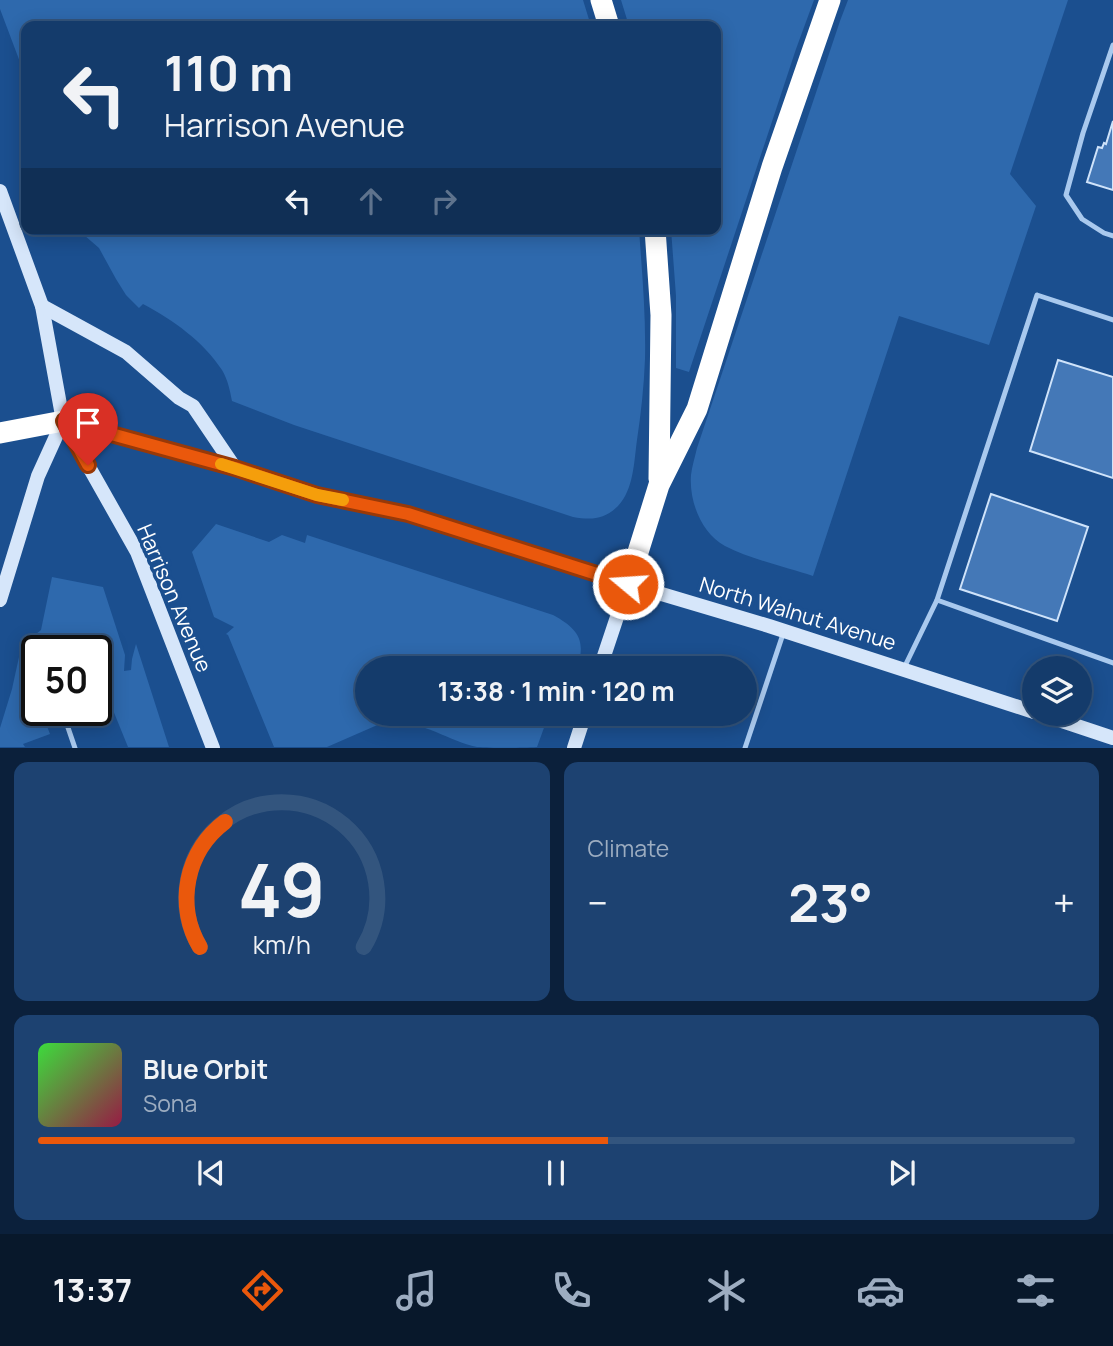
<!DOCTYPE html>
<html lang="en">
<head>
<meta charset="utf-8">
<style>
  body { margin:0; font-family:Manrope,sans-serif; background:#1d4271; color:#f1f3f6; height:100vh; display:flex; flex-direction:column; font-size:26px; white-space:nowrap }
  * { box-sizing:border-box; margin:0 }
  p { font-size:23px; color:#9dadc1 }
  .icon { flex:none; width:38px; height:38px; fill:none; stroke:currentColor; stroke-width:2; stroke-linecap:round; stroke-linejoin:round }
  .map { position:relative; height:748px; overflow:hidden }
  .drawer { display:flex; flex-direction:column; gap:14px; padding:14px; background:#0b203b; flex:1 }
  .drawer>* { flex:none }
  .guide { position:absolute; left:21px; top:21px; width:700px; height:214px; border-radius:14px; box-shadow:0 4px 18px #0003,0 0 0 2px #33557e; background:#143b6b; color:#f1f3f6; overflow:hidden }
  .buttons { position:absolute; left:1022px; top:656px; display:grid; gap:14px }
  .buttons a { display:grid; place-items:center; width:70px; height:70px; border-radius:50%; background:#143b6b; box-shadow:0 4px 18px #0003,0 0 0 2px #33557e; font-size:35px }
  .speed { position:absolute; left:21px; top:635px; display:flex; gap:14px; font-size:35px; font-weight:700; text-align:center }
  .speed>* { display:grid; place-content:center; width:91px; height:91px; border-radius:50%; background:#143b6b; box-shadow:0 4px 18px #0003,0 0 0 2px #33557e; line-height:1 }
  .speed .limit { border:4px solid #111; border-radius:10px; background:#fff; color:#111 }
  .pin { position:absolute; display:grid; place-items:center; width:60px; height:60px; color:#fff; margin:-72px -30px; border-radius:50% 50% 50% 0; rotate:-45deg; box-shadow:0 0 7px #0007 }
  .pin .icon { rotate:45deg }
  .me { position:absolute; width:77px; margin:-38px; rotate:288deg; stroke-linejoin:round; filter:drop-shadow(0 0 5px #0008) }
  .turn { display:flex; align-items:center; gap:24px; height:147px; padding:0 28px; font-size:32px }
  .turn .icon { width:91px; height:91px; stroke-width:2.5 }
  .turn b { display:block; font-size:49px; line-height:60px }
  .lanes { display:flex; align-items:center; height:66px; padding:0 28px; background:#0003; justify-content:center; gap:35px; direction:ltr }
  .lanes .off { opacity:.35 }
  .big { font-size:52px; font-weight:700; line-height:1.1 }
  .drawer .widget { flex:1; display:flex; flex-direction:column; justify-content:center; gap:10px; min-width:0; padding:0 24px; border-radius:14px; background:#1d4271 }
  .drawer .dial { align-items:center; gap:0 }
  .dial svg { height:182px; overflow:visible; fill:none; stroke:#33557e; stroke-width:7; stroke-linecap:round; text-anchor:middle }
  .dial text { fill:#f1f3f6; stroke:none }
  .song { display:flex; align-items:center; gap:21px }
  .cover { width:84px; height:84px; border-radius:10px; background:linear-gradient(135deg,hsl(120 70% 55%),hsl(340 70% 35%)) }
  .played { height:7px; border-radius:4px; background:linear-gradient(90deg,#ea580c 55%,#33557e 55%) }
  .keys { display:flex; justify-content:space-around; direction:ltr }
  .heat { display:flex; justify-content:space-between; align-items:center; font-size:38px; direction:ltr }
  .drawer .tiles { flex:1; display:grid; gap:14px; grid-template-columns:1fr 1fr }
  .widget:last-child { grid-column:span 2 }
  .trip { position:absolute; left:355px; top:656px; width:402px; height:70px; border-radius:35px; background:#143b6b; box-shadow:0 4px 18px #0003,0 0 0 2px #33557e; font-weight:700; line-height:70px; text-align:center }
  .tabs { display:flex; height:112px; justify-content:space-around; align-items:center; background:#08182b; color:#9dadc1 }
  .tabs .icon { width:49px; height:49px }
  .tabs .selected { color:#ea580c }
  .tabs b { font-size:32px; color:#f1f3f6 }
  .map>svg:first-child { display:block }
  .green { fill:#2e69ad }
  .building { fill:#4478b7; stroke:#cfe3fa; stroke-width:2 }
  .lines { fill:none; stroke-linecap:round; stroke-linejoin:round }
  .lane { stroke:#a9c9ee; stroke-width:5 }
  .secondary { stroke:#d6e6fa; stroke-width:14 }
  .highway { stroke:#fff; stroke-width:21 }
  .route-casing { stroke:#983908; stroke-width:18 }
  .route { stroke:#ea580c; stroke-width:12 }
  .slow { stroke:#f59e0b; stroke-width:12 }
  .labels { text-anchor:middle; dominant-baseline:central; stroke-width:7; stroke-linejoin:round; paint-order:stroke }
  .street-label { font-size:21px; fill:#fff; stroke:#1b4f8f }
</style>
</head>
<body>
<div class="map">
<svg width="1113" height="748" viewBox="0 0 1113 748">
  <rect width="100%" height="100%" fill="#1b4f8f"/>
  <g class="green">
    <path d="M 0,0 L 583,0 L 591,26 L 26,26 L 26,78 L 0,9 Z"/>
    <path d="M 621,0 L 814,0 L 796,49 L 689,372 L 676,368 L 676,296 L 671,229 L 716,229 L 716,26 L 629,26 Z"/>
    <path d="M 848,0 L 1068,0 L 1010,174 L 1036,206 L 989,345 L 899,316 L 813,576 C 786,567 750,559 725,546 C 701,533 689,501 691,475 C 692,466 695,457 697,448 L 840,21 Z"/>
    <path d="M 82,229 L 639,229 C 642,272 646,316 645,359 C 644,386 641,413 637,440 C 634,461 634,489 618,506 C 604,520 591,520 573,517 L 294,425 L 232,401 C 230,391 228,380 222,370 C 203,341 173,320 143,304 L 139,308 L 126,295 L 116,279 L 99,248 L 84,235 Z"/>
    <path d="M 216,524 L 269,542 L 282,535 L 305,543 L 307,535 L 553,615 C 577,628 587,640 577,668 L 368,668 L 368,714 L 549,714 L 537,747 C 521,748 491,748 477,747 C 445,740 416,716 382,723 L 327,747 L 274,747 L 228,635 L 226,634 L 234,627 L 214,617 L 192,552 Z"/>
    <path d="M 52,577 L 103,587 L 125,655 L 124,671 L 131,670 L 132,659 L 136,644 L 169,747 L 128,747 L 102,683 L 96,685 L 96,651 L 37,651 L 37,694 L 35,695 L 37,710 L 41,711 L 50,734 L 23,744 L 25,747 L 0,747 L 0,728 L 12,689 L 19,657 L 26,659 L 31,638 L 41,630 Z"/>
  </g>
  <g class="building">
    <path d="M 1113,121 L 1113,190 L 1087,182 L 1098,147 L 1102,148 L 1104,143 L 1106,144 Z"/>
    <path d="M 1058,360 L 1113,377 L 1113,478 L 1030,451 Z"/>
    <path d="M 991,494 L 1088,527 L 1057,621 L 960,589 Z"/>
  </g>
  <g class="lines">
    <g class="lane">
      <path d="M 1113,45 L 1083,133 L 1066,195 L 1082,219 L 1104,233 L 1113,236"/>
      <path d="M 937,600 L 1113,663"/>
      <path d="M 904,668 L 937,600 L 1037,295 L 1113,320"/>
      <path d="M 63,713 L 75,748"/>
      <path d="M 745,748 L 784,631"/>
    </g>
    <g class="secondary">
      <path d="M 0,191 L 42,306 L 63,421 L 137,552 L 213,748"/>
      <path d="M 42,306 L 126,352 L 179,398 L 193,406 L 235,468"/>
      <path d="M 63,421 L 235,468 L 317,495 L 408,514 L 628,584 L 769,626 L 1034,712"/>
      <path d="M 0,600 L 38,476 L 63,421"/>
      <path d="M 600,668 L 628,584"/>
      <path d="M 1041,714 L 1113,738"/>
      <path d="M 574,748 L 585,714"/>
    </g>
    <g class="highway">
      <path d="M 601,0 L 609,26"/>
      <path d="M 655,229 L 661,315 L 659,479"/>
      <path d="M 0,433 L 63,421"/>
      <path d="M 628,584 L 659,485 L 697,409 L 772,167 L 830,0"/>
    </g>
  </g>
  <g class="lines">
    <defs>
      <path id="route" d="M 88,465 L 64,421 L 235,468 L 317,495 L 408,514 L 628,584"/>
    </defs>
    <use href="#route" class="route-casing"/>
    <use href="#route" class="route"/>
    <path class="slow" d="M 221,464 L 317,495 L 343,500"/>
  </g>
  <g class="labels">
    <g class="street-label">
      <text transform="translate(175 598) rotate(67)">Harrison Avenue</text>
      <text transform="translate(798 613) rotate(17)">North Walnut Avenue</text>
    </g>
  </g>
</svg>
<div class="buttons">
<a><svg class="icon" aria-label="layers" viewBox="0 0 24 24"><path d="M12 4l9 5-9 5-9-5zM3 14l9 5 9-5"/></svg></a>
</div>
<div class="speed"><div class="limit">50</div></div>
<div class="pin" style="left:88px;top:465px;background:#d93025"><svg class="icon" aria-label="arrive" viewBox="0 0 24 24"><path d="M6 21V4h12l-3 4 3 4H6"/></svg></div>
<svg class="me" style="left:628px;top:584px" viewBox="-20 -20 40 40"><circle r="17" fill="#ea580c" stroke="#fff" stroke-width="3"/><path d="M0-11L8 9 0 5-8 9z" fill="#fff"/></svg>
<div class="trip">13:38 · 1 min · 120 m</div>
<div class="guide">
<div class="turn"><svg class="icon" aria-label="left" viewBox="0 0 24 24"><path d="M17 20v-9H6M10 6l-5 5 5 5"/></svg><div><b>110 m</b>Harrison Avenue</div></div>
<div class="lanes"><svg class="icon" aria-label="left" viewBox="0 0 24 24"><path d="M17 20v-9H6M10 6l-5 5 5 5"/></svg><svg class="icon off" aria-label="ahead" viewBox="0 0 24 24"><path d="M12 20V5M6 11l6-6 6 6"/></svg><svg class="icon off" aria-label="right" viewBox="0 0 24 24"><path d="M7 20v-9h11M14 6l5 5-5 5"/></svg></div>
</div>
</div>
<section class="drawer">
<div class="tiles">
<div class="widget dial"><svg viewBox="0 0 100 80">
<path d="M14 69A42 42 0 1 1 86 69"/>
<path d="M14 69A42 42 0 0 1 25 14" stroke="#ea580c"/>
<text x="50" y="56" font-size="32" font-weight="700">49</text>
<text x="50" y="72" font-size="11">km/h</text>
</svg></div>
<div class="widget"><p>Climate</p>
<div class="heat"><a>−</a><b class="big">23°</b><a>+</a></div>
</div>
<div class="widget">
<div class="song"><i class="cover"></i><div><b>Blue Orbit</b><p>Sona</p></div></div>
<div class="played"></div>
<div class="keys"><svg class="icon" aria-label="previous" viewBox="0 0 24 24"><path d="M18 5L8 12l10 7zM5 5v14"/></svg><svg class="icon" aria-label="pause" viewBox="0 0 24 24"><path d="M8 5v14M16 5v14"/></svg><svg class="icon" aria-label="next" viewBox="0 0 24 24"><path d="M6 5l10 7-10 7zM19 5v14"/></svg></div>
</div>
</div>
</section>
<nav class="tabs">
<b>13:37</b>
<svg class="icon selected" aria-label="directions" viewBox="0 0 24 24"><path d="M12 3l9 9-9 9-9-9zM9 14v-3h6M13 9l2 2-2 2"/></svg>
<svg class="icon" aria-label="music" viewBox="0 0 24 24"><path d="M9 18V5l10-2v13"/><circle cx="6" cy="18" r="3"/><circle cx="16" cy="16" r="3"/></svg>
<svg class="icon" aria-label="phone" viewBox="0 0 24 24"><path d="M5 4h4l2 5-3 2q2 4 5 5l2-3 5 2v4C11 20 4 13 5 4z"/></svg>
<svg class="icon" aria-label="climate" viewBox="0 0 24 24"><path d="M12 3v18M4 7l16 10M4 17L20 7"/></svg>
<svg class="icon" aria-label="car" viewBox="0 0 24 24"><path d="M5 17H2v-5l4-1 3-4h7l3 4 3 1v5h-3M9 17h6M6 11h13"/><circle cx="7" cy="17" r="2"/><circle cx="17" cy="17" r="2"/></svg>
<svg class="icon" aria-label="filters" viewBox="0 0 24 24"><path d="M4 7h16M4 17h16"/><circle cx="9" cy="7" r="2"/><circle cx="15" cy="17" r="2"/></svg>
</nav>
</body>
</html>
